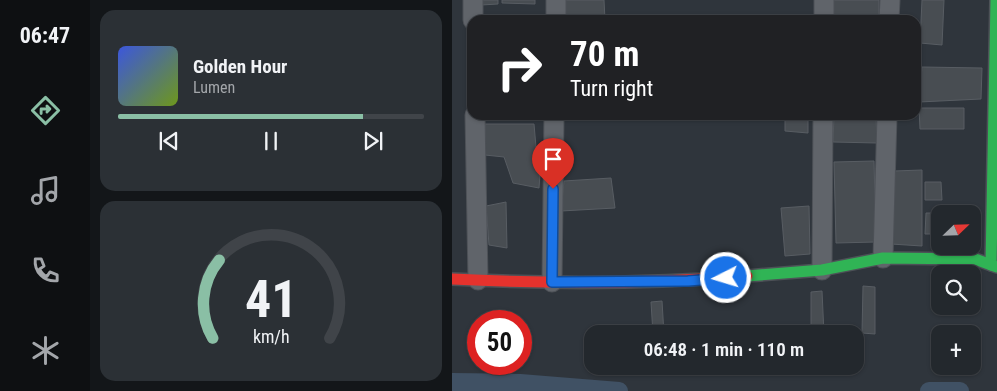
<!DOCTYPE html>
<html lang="en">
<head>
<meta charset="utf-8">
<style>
  body { margin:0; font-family:"Roboto Condensed",sans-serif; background:#2b3035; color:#f1f3f6; height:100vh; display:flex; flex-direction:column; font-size:19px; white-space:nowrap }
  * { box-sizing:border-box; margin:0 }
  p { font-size:16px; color:#a3a6aa }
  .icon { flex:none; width:28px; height:28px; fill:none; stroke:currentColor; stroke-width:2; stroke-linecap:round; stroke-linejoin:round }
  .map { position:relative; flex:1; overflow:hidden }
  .details { display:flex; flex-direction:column; gap:10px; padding:10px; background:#131619; width:362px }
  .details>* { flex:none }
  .top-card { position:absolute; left:15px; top:15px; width:454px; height:105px; border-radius:15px; box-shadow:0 1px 4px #0004,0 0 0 1px #404449; background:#202124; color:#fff; overflow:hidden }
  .needle { width:32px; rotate:67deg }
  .controls { position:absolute; left:479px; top:205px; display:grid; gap:10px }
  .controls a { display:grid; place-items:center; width:50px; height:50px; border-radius:10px; background:#23282d; box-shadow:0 1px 4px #0004,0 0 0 1px #404449; font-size:25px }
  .speed { position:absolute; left:15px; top:310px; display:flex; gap:10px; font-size:25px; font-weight:700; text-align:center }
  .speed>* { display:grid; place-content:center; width:65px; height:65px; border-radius:50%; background:#23282d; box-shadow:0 1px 4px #0004,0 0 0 1px #404449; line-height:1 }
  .speed .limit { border:8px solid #d22; background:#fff; color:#111 }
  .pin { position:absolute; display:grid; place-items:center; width:42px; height:42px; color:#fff; margin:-51px -21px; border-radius:50% 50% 50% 0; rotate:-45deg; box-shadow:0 0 5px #0007 }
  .pin .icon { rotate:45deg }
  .me { position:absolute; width:55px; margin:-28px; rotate:265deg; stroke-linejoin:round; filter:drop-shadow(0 0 4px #0008) }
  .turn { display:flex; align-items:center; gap:18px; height:105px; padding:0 20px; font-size:22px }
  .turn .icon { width:65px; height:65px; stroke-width:2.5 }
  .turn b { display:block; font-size:35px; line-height:42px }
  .details .widget { flex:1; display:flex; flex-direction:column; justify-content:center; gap:8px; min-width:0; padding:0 18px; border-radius:15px; background:#2b3035 }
  .details .dial { align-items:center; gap:0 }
  .dial svg { height:130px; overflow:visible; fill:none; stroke:#404449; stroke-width:7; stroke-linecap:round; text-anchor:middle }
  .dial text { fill:#f1f3f6; stroke:none }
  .song { display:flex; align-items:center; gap:15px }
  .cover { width:60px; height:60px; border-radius:8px; background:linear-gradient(135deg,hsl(230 70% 55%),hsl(80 70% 35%)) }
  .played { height:5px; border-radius:2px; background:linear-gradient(90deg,#8abfa5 80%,#404449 80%) }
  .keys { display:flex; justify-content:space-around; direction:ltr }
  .trip { position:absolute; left:132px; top:325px; width:280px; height:50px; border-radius:15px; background:#23282d; box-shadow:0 1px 4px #0004,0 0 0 1px #404449; font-weight:600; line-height:50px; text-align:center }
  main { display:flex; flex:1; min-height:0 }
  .tab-bar { display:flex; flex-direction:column; width:90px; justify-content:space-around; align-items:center; background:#0e1012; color:#a3a6aa }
  .tab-bar .icon { width:35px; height:35px }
  .tab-bar .selected { color:#8abfa5 }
  .tab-bar b { font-size:22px; color:#f1f3f6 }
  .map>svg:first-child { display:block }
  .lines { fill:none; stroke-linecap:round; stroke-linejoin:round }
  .canal { stroke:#405164; stroke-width:18 }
  .building { fill:#484d52; stroke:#585d63 }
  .street-casing { stroke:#4d5157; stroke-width:21 }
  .fast-casing { stroke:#4d5157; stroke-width:14 }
  .jam-casing { stroke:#4d5157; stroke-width:14 }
  .street { stroke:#60646a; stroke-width:19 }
  .fast { stroke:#30b455; stroke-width:11 }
  .jam { stroke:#e5322d; stroke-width:11 }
  .route-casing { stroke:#114b97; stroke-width:12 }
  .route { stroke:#1a73e8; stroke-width:9 }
</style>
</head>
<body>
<main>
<nav class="tab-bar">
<b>06:47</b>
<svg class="icon selected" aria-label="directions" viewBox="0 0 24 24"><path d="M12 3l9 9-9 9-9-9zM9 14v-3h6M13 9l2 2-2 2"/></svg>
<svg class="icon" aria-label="music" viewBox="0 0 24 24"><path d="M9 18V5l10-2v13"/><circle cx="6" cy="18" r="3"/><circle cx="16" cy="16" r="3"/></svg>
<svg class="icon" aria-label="phone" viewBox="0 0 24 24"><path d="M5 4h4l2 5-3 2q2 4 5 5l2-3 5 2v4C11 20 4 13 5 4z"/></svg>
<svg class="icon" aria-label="climate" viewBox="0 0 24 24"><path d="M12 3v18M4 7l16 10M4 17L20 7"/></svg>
</nav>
<section class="details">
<div class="widget">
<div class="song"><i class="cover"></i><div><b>Golden Hour</b><p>Lumen</p></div></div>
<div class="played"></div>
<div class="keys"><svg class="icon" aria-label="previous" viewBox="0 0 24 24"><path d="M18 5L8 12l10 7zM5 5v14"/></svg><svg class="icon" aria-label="pause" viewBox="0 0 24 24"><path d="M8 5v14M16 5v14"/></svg><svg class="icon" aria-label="next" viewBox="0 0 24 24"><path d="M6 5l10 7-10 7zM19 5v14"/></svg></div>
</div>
<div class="widget dial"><svg viewBox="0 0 100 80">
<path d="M14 69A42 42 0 1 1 86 69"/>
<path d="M14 69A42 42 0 0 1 18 21" stroke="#8abfa5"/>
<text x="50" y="56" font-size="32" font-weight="700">41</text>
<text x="50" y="72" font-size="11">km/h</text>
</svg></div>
</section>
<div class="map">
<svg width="545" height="391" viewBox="0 0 545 391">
  <rect width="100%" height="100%" fill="#2f353c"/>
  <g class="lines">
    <g class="canal">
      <path d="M 0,382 L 68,383 L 167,391"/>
      <path d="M 477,391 L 508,391"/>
    </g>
  </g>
  <g class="building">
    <path d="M 29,0 L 46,0 L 46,4 L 29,5 Z"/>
    <path d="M 50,0 L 83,0 L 83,4 L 50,3 Z"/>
    <path d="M 107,0 L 152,0 L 153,20 L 107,20 Z"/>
    <rect x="376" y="0" width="51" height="20"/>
    <path d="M 470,0 L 492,0 L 490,45 L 468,43 Z"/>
    <path d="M 470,67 L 530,68 L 529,99 L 467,102 Z"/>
    <path d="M 467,108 L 512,108 L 512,129 L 468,129 Z"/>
    <path d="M 333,115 L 356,115 L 356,133 L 333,131 Z"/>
    <path d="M 382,115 L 424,115 L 425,143 L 381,142 Z"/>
    <path d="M 33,124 L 82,124 L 84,147 L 90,146 L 87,188 L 61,183 L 52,157 L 33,155 Z"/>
    <path d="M 422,161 L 424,242 L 384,243 L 382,162 Z"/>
    <path d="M 470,170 L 470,246 L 439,244 L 442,171 Z"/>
    <path d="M 159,178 L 163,208 L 109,211 L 112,181 Z"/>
    <path d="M 473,182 L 489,182 L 490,200 L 473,200 Z"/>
    <path d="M 54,202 L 55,248 L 37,245 L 34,206 Z"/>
    <path d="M 357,206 L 358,254 L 333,256 L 329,208 Z"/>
    <path d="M 474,213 L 492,213 L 488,214 L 488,234 L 473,234 Z"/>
    <path d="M 411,286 L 423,287 L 423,334 L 410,333 Z"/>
    <path d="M 370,291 L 372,334 L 359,334 L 359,292 Z"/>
    <path d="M 210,301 L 212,334 L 201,334 L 199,302 Z"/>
  </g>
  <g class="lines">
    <defs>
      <g id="street">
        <path d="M 21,0 L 21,20"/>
        <path d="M 104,20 L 104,0"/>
        <path d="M 372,20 L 372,0"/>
        <path d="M 437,20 L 438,0"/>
        <path d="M 23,115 L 26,280"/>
        <path d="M 431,258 L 435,115"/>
        <path d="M 370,270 L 371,115"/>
        <path d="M 100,282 L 102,115"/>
      </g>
      <g id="fast">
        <path d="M 539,265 L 544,0"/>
        <path d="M 295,276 L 370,270 L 431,258 L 523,259 L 545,267"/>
      </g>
      <path id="jam" d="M 0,279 C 98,284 197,284 295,276"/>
    </defs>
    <use href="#street" class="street-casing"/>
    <use href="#fast" class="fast-casing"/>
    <use href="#jam" class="jam-casing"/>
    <use href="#street" class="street"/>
    <use href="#fast" class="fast"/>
    <use href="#jam" class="jam"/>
  </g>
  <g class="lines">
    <defs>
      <path id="route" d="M 101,189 L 100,282 L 236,281 L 274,278"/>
    </defs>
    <use href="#route" class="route-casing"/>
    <use href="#route" class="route"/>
  </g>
</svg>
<div class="controls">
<a><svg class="needle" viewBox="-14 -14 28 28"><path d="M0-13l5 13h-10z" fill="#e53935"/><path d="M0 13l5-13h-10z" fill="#a3a6aa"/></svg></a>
<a><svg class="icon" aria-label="search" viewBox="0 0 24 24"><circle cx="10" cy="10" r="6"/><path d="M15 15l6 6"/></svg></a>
<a>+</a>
</div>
<div class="speed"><div class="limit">50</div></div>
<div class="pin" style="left:101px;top:189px;background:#d93025"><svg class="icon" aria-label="arrive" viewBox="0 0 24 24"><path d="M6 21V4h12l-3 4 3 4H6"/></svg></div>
<svg class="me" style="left:274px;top:278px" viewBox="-20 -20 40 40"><circle r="17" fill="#1a73e8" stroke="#fff" stroke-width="3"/><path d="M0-11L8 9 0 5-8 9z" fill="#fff"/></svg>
<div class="trip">06:48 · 1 min · 110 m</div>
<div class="top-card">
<div class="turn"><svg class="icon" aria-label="right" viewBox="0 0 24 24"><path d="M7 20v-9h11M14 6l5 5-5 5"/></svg><div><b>70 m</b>Turn right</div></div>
</div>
</div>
</main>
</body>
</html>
